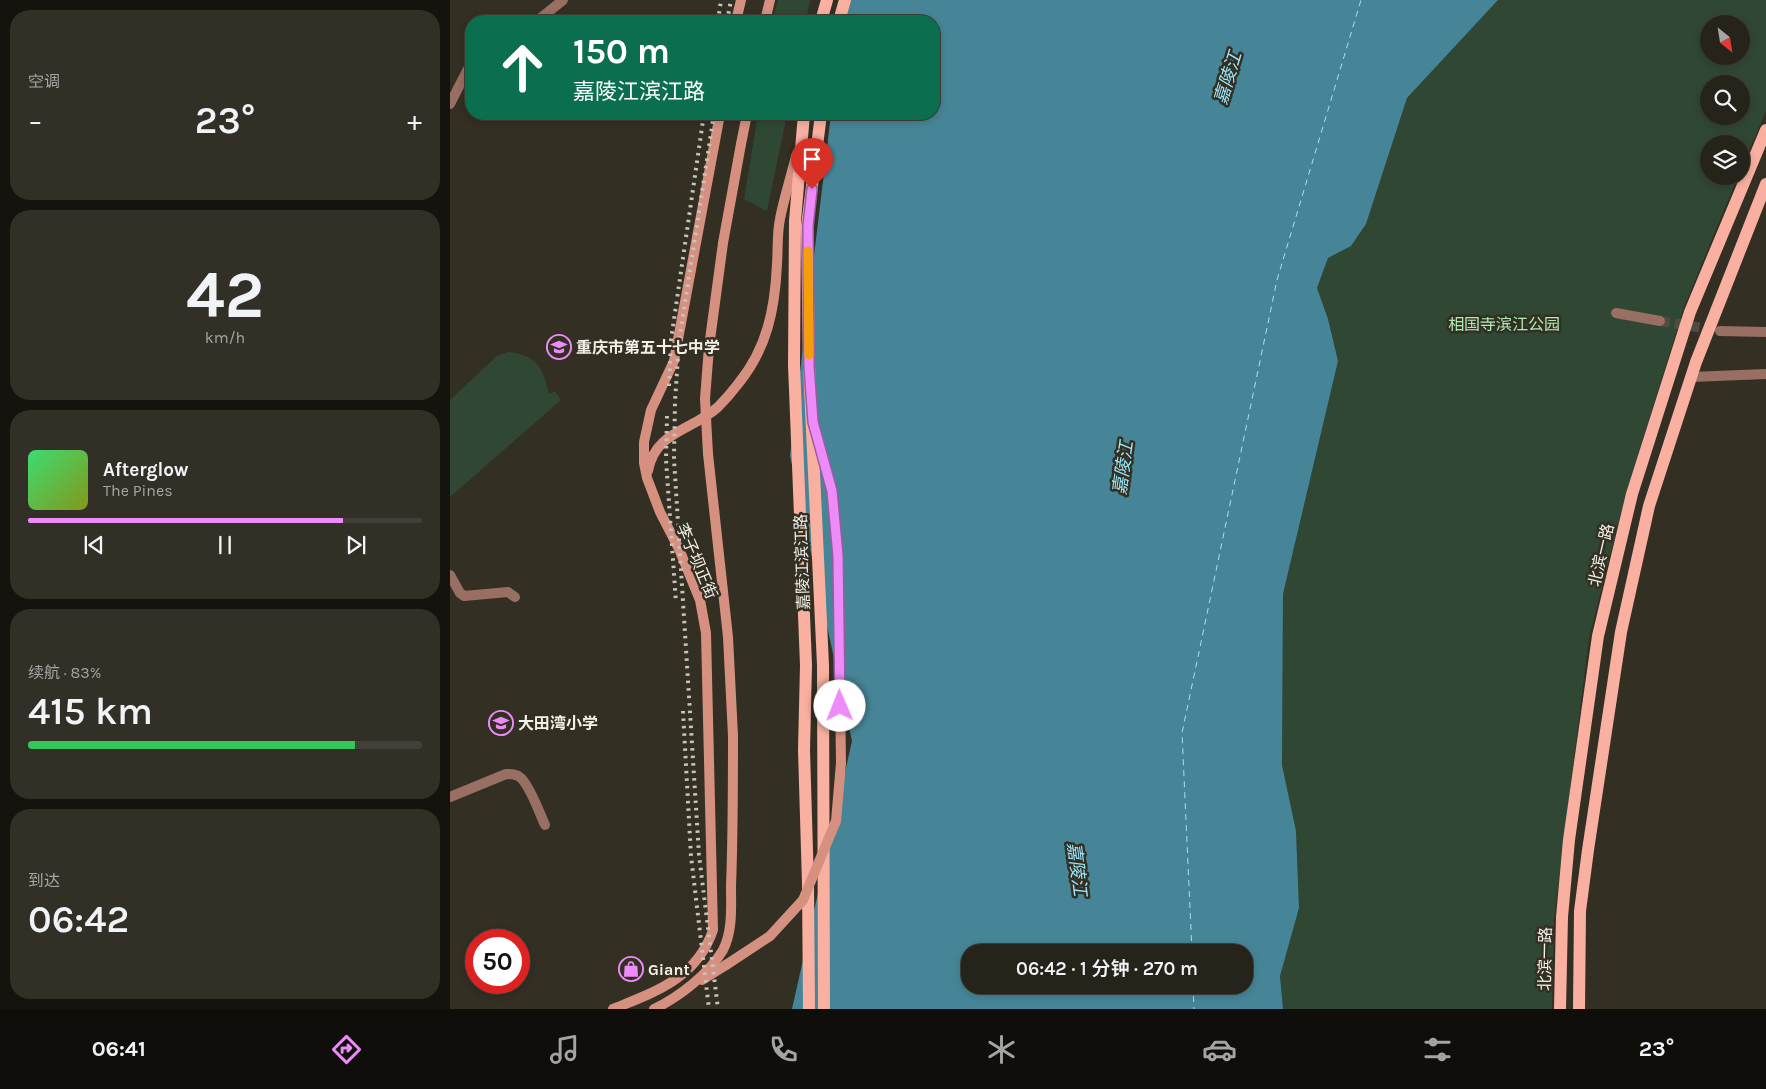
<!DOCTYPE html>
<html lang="zh">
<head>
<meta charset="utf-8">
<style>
  body { margin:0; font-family:Karla,"Noto Sans SC",sans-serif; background:#322f27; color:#f1f3f6; height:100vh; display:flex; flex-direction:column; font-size:19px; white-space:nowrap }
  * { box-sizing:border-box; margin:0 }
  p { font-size:16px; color:#a4a4a2 }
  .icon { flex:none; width:28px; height:28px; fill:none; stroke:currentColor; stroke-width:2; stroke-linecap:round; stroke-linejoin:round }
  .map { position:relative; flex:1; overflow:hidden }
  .drawer { display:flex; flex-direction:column; gap:10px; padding:10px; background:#15130e; width:450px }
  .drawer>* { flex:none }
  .banner { position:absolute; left:15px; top:15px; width:475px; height:105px; border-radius:20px; box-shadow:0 2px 8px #0003,0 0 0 1px #424039; background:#0b6e4f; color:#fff; overflow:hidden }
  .needle { width:32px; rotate:150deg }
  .buttons { position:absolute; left:1250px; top:15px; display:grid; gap:10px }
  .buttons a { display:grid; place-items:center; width:50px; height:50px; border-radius:50%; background:#26231a; box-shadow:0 2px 8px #0003,0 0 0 1px #424039; font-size:25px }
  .speed { position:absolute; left:15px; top:929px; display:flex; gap:10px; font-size:25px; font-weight:700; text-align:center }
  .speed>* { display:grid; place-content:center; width:65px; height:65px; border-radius:50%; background:#26231a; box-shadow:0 2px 8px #0003,0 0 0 1px #424039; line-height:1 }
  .speed .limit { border:8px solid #d22; background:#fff; color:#111 }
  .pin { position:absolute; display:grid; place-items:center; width:42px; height:42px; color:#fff; margin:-51px -21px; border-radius:50% 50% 50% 0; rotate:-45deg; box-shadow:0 0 5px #0007 }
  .pin .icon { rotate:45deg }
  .me { position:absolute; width:55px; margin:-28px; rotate:359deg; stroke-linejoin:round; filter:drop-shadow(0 0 4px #0008) }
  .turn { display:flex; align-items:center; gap:18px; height:105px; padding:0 25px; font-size:22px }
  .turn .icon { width:65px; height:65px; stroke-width:2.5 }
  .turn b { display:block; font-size:35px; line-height:42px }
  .big { font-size:38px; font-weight:600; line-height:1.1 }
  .drawer .tile { flex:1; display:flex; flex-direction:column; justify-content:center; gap:8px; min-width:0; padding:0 18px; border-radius:20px; background:#322f27 }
  .drawer .dial { align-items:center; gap:0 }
  .dial b { font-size:65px; line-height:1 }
  .song { display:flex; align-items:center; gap:15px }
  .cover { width:60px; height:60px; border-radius:8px; background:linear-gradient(135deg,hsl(140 70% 55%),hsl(70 70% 35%)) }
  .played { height:5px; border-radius:2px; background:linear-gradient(90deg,#ed8cf9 80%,#424039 80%) }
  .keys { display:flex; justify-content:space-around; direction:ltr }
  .heat { display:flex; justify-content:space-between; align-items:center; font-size:28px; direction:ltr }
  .charge { height:8px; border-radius:4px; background:linear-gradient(90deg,#34c759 83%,#424039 0) }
  .trip { position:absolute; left:511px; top:944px; width:292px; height:50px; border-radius:20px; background:#26231a; box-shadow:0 2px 8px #0003,0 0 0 1px #424039; font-weight:600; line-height:50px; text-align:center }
  .tabs { display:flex; height:80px; justify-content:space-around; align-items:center; background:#0f0e0a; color:#a4a4a2 }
  .tabs .icon { width:35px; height:35px }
  .tabs .current { color:#ed8cf9 }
  .tabs b { font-size:22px; color:#f1f3f6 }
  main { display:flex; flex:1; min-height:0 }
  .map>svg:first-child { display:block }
  .green { fill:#304833; fill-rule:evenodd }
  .water { fill:#468597; fill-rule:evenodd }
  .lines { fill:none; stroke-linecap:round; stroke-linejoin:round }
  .ferry { stroke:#9be6fc; stroke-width:1; stroke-dasharray:6 5; stroke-linecap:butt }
  .minor-tunnel { stroke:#504c41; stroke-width:10; stroke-dasharray:10 5; stroke-linecap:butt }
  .minor { stroke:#996e63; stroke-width:10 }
  .tertiary { stroke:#996e63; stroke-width:10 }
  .secondary { stroke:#d69080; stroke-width:10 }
  .primary { stroke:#f9b0a0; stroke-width:12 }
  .rail { stroke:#c7c4bb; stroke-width:4; stroke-dasharray:2.5 5; stroke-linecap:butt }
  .secondary-bridge { stroke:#d69080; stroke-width:10 }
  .route-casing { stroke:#9a5ba2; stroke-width:12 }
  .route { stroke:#ed8cf9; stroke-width:9 }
  .slow { stroke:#f59e0b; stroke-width:9 }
  .labels { text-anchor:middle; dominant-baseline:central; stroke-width:5; stroke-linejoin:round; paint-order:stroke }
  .park-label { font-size:16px; fill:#acecb3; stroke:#332f23 }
  .poi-label { font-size:16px; font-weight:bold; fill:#f3f0e8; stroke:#332f23; text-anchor:start }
  .street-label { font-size:16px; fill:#f3f0e8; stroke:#332f23 }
  .water-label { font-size:18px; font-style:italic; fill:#9be6fc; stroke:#332f23 }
</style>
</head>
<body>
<main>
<section class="drawer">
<div class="tile"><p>空调</p>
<div class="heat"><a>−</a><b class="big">23°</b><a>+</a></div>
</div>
<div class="tile dial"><b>42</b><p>km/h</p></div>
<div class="tile">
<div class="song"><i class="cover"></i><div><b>Afterglow</b><p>The Pines</p></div></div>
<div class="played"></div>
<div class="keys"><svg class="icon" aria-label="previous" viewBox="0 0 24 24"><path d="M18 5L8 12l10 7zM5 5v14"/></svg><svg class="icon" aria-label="pause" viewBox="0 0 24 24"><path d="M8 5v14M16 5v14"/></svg><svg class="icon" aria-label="next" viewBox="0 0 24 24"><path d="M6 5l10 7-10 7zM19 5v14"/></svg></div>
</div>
<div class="tile"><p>续航 · 83%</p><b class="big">415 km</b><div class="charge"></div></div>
<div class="tile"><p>到达</p><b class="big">06:42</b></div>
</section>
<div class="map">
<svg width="1316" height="1009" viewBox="0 0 1316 1009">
  <rect width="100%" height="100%" fill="#332f23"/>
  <g class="green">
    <path d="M 328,0 L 360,0 L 356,21 L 322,21 Z"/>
    <path d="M 1048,0 L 1316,0 L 1316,111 L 1291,169 L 1291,144 L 1259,144 L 1259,176 L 1288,176 L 1234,307 L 1176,493 L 1139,638 L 1104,919 L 1102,1009 L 833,1009 L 830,976 L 849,908 L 846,831 L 832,765 L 833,594 L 888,361 L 878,319 L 867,288 L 878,258 L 901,246 L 916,224 L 957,98 ZM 1259,24 L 1291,24 L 1291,56 L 1259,56 ZM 1259,84 L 1291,84 L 1291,116 L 1259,116 Z"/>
    <path d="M 308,114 L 337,114 L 317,211 L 294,199 Z"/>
    <path d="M 58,352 C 87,355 93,367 99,394 L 105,391 L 111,400 L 0,497 L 0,400 L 47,356 Z"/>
  </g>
  <path class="water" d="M 392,0 L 1048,0 L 957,98 L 916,224 L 901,246 L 878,258 L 867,288 L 878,319 L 888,361 L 833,594 L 832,765 L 846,831 L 849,908 L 830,976 L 833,1009 L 342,1009 L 402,741 L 340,456 L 381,114 L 484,114 L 484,21 L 390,21 ZM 520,952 L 795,952 L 795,985 L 520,985 Z"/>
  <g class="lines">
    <g class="ferry">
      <path d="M 742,952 L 732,733 L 827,280 L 911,0"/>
      <path d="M 743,985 L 744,1009"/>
    </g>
    <path class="minor-tunnel" d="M 1210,321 L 1265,330"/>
    <g class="minor">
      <path d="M 1166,313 L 1210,321"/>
      <path d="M 1270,331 L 1316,332"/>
      <path d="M 1241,377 L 1316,374"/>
      <path d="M 0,575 L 10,593 L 14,596 L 58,592 L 65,597"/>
      <path d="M 0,797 L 56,774 C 61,774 67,774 71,778 C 81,788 89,812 95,825"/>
    </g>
    <g class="tertiary">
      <path d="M 87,21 L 113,0"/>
      <path d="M 0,104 L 21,63"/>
    </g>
    <g class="secondary">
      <path d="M 286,21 L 291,0"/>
      <path d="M 315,21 L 320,0"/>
      <path d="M 291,144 L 297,114"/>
      <path d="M 365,432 L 382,491 L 388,556 L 391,763"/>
      <path d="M 198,471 C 205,431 242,431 268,407 C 275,400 282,392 288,384 C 317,349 325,309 327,264 C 328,250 327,233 330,219 C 334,198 341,177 346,156"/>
      <path d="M 252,980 L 276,965"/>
      <path d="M 163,1009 C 205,992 247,978 263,930 L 256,633 L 250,600 L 229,549 L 210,512 L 197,478 L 194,463 L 194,442 L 201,410 L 224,361 L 270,114"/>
      <path d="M 204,1009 C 229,997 259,974 273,950 C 283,931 281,906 281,886 C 283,836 283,786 283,736"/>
    </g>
    <g class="primary">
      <path d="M 371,21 L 377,0"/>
      <path d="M 389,21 L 395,0"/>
      <path d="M 354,114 L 345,221 L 344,365 L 356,665 L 354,750 L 358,884 L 359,1009"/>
      <path d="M 371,114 L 357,226 L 359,366 L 373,665 L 374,1009"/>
      <path d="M 1110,1009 L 1112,917 L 1119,840 L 1148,636 L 1182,494 L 1240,312 L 1316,130"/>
      <path d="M 1129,1009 L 1130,911 L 1138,850 L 1171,632 L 1199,506 L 1246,362 L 1316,184"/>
    </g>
    <g class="rail">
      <path d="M 268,21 L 271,0"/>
      <path d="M 277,21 L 281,0"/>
      <path d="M 264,114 L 229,342 L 225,401 L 224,459 L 249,855 L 268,1009"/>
      <path d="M 219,386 L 221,340 L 254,114"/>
      <path d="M 217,416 L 216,460 L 226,603"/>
      <path d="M 233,711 L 241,856 L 259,1009"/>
    </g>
    <g class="secondary-bridge">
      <path d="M 283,736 L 278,637 L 258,454 L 255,399 L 259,347 L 273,243 L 291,144"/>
      <path d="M 276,965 L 320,936 L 353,900 L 386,821 L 391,763"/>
    </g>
  </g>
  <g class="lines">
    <defs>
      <path id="route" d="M 362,189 L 358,226 L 359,366 L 363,422 L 382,491 L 388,556 L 390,706"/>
    </defs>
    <use href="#route" class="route-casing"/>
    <use href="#route" class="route"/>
    <path class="slow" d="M 358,251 L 359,355"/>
  </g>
  <defs>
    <symbol id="school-ring" viewBox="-11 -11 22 22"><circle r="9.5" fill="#332f23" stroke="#ed8cf9" stroke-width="1.5"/><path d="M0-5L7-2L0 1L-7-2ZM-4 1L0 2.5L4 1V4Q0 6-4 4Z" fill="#ed8cf9"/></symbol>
    <symbol id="shop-ring" viewBox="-11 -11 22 22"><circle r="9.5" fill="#332f23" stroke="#ed8cf9" stroke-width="1.5"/><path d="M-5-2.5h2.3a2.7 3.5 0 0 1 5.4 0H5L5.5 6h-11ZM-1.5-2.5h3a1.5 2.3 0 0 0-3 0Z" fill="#ed8cf9"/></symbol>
  </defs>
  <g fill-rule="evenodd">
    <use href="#school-ring" x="95" y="333" width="28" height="28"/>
    <use href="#school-ring" x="37" y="709" width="28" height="28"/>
    <use href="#shop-ring" x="167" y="955" width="28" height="28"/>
  </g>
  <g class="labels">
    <g class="park-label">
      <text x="1054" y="324">相国寺滨江公园</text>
    </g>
    <g class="poi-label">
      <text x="126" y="347">重庆市第五十七中学</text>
      <text x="68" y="723">大田湾小学</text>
      <text x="198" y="969">Giant</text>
    </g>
    <g class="street-label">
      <text transform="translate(1151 555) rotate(-77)">北滨一路</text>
      <text transform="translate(247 561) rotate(67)">李子坝正街</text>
      <text transform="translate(352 562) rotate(-92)">嘉陵江滨江路</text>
      <text transform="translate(1095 959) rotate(-89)">北滨一路</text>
    </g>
    <g class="water-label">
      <text transform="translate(778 78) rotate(-73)">嘉陵江</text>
      <text transform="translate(673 468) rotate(-82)">嘉陵江</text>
      <text transform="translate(627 869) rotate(83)">嘉陵江</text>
    </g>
  </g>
</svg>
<div class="buttons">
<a><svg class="needle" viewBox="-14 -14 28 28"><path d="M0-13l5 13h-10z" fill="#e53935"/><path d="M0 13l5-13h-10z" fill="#a4a4a2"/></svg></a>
<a><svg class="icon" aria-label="search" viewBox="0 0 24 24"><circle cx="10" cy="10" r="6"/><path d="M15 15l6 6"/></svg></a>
<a><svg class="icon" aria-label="layers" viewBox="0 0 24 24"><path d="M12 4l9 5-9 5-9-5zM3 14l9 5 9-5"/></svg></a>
</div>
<div class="speed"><div class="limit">50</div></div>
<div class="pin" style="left:362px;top:189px;background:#d93025"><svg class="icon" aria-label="arrive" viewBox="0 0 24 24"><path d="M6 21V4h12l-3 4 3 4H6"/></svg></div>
<svg class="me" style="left:390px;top:706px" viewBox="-20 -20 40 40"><circle r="19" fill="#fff"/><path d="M0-13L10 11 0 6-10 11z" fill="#ed8cf9"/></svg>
<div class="trip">06:42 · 1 分钟 · 270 m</div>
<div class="banner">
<div class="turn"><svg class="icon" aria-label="ahead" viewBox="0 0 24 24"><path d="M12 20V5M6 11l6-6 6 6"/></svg><div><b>150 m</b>嘉陵江滨江路</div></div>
</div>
</div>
</main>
<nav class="tabs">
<b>06:41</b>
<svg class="icon current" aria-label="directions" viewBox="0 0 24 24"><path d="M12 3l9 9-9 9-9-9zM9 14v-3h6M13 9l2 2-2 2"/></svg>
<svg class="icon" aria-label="music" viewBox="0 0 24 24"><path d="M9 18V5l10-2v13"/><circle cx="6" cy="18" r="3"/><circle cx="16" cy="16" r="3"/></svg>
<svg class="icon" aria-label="phone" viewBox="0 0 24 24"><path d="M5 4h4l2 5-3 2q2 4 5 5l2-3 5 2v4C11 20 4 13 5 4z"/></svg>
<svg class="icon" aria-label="climate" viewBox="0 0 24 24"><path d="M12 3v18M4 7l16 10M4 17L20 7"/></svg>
<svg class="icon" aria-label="car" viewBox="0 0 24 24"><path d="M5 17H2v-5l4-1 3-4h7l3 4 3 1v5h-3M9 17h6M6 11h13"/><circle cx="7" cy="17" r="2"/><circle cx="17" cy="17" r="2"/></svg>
<svg class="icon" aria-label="filters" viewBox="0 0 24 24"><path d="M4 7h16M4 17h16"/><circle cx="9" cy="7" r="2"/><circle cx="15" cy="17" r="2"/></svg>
<b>23°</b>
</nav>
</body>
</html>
